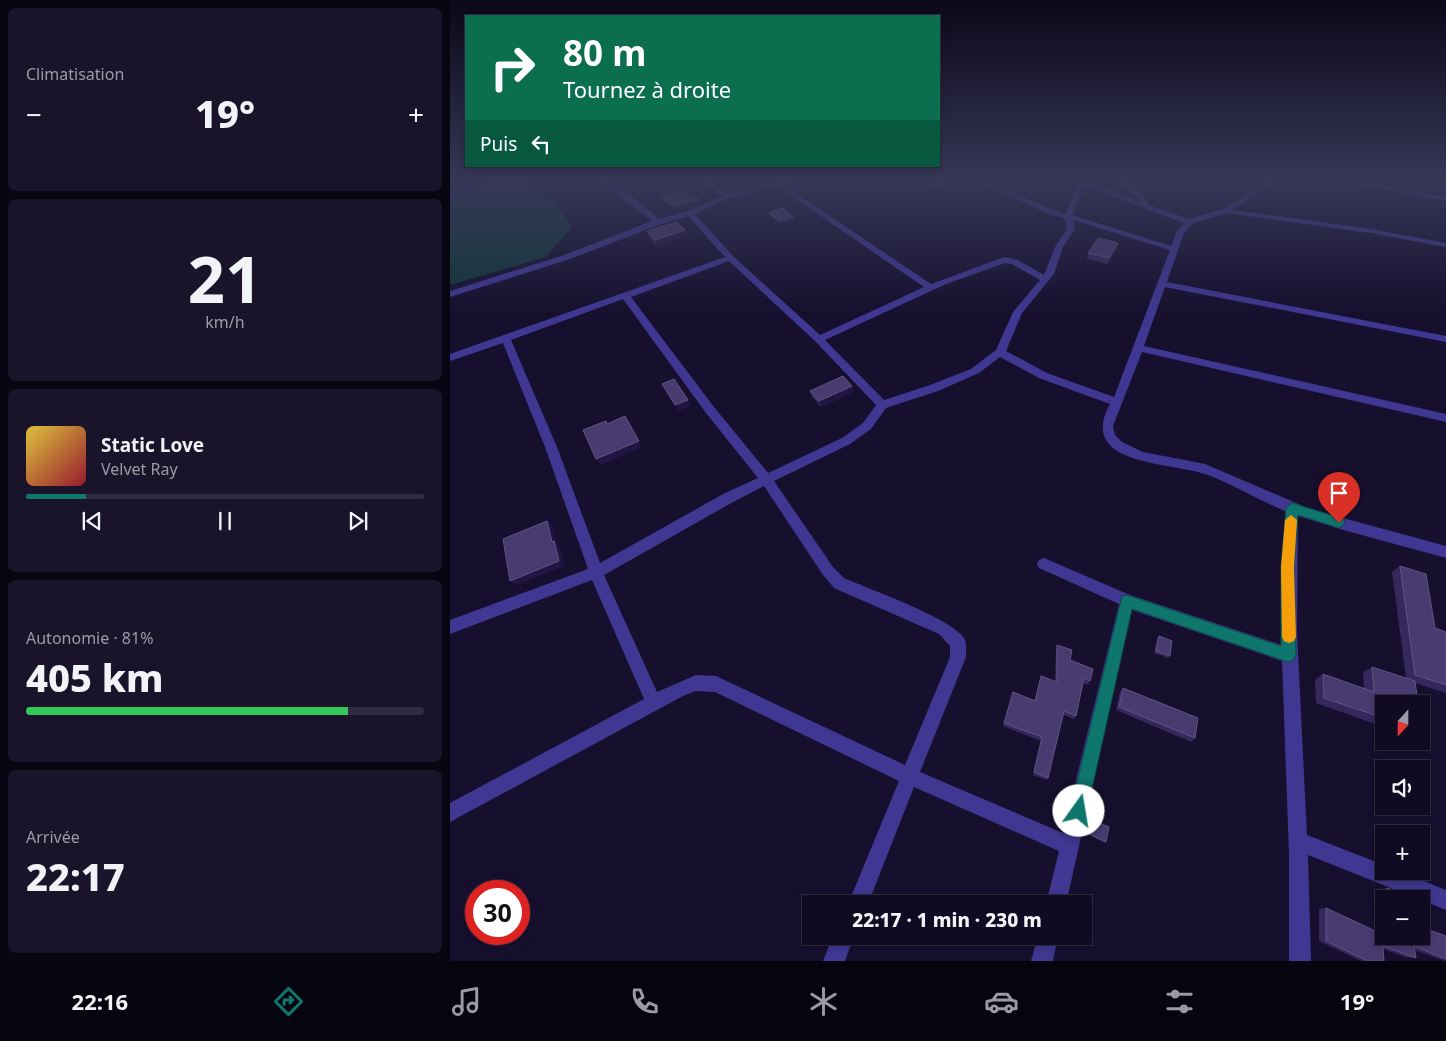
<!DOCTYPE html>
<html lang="fr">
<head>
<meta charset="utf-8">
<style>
  body { margin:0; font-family:"Noto Sans",sans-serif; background:#19142a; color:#f1f3f6; height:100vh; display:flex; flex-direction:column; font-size:19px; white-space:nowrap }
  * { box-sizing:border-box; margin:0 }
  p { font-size:16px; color:#9c9ba5 }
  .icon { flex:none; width:28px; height:28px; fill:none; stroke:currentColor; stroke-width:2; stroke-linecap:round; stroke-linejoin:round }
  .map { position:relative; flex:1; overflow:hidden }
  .drawer { display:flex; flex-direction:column; gap:8px; padding:8px; background:#090613; width:450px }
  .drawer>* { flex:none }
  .banner { position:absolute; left:15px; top:15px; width:475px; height:152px; border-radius:0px; box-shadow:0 2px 8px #0003,0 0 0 1px #302b40; background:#0b6e4f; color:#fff; overflow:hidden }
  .needle { width:32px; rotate:201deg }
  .fabs { position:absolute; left:925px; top:695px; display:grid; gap:10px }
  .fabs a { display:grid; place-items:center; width:55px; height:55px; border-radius:0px; background:#100b22; box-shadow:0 2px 8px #0003,0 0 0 1px #302b40; font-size:25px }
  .speed { position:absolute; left:15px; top:880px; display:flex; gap:10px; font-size:25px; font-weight:700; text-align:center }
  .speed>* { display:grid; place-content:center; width:65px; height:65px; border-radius:50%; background:#100b22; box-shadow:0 2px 8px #0003,0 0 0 1px #302b40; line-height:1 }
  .speed .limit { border:8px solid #d22; background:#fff; color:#111 }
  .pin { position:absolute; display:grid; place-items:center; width:42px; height:42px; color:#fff; margin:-51px -21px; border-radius:50% 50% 50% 0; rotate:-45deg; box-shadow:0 0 5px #0007 }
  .pin .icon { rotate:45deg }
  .me { position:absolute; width:55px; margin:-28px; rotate:13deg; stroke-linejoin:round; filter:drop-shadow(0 0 4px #0008) }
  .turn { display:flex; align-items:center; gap:18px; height:105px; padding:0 15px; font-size:22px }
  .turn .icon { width:65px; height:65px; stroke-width:2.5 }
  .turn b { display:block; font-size:35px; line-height:42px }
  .then { display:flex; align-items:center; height:48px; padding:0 15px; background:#0003; gap:10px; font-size:19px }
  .big { font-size:38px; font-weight:800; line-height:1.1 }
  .drawer .tile { flex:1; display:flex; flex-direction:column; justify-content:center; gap:8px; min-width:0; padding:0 18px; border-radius:8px; background:#19142a }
  .drawer .dial { align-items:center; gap:0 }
  .dial b { font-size:65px; line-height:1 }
  .song { display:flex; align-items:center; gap:15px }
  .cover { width:60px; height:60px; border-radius:8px; background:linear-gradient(135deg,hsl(50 70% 55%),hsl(350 70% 35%)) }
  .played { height:5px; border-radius:2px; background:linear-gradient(90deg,#0f766e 15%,#302b40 15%) }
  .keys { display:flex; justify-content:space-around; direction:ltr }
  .heat { display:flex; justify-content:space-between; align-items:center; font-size:28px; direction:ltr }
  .charge { height:8px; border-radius:4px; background:linear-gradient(90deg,#34c759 81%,#302b40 0) }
  .trip { position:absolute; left:352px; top:895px; width:290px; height:50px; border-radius:0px; background:#100b22; box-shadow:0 2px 8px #0003,0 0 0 1px #302b40; font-weight:800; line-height:50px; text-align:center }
  .tab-bar { display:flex; height:80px; justify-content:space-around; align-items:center; background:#06040e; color:#9c9ba5 }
  .tab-bar .icon { width:35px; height:35px }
  .tab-bar .on { color:#0f766e }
  .tab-bar b { font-size:22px; color:#f1f3f6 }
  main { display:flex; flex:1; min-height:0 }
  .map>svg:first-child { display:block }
  .green { fill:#123839 }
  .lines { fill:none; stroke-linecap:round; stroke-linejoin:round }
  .minor { fill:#3f3791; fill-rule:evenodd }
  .wall { fill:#35285d }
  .shaded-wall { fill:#211643 }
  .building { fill:#483b6f; stroke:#605485 }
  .route { fill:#0f766e; stroke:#0a4d48 }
  .slow { fill:#f59e0b }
</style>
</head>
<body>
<main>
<section class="drawer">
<div class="tile"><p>Climatisation</p>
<div class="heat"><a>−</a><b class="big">19°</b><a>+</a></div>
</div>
<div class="tile dial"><b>21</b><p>km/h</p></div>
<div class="tile">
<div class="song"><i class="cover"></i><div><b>Static Love</b><p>Velvet Ray</p></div></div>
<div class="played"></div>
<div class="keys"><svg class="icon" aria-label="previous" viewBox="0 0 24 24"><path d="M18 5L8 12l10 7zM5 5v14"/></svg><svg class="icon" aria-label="pause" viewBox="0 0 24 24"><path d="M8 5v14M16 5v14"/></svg><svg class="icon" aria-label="next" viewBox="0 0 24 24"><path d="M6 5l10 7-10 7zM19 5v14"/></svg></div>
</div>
<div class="tile"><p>Autonomie · 81%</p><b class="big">405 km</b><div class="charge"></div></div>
<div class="tile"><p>Arrivée</p><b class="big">22:17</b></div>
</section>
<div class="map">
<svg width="996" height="961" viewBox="0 0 996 961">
  <rect width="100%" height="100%" fill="#160f2e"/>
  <path class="green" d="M 59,181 L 75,181 L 107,205 L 122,227 L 96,257 L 0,285 L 0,196 Z"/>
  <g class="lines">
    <g class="minor">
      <path d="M 46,181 L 57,181 L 0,196 L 0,192 Z"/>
      <path d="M 149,181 C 170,181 193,206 209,219 L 237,211 L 272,196 L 252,181 L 259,181 L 278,194 L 332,181 L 343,181 L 334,185 L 481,284 L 554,257 L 568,260 L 594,275 L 605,247 L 617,229 L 614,218 L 598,214 L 529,181 L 537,181 L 604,210 L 616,214 L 627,186 C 639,178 676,196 689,201 L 669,181 L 677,181 L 691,192 L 699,205 L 739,219 L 773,209 L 818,181 L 825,181 L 783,210 L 921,229 L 996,243 L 996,247 L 921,233 L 776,213 L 742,224 L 734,233 L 717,282 L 996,336 L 996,342 L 715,287 L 694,346 L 996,414 L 996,422 L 692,352 L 663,426 L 665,435 L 672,442 L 693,452 L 755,464 L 860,509 L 996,546 L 996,558 L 897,531 L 848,516 L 847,632 L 857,835 L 934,865 L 934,871 L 949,871 L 996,890 L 996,910 L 858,855 L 861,961 L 839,961 L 839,854 L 832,661 L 682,610 L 616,904 L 596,904 L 609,851 L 464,787 L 418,904 L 398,904 L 449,781 L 265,692 L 246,691 L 233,696 L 0,822 L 0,803 L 194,699 L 142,580 L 0,634 L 0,620 L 138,569 L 95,447 L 53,343 L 0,361 L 0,354 L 275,257 L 238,216 L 211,224 L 120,259 L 0,297 L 0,291 L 114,255 L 202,221 ZM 327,186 L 474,287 L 370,335 L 283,256 L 245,214 L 279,198 ZM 634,188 L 643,189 L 734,223 L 726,233 L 721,246 L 622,215 ZM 623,220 L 720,250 L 664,397 L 597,373 L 556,351 L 572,313 L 604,274 L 613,247 L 625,229 ZM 279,261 L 365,341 L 426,405 L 413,423 L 392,438 L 318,473 L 264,407 L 181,297 ZM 555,263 L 562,264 L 590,280 L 563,312 L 546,350 L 521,369 L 480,385 L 434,400 L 375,340 L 496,284 ZM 173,299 L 256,413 L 308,478 L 275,493 L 150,563 L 107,447 L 61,340 ZM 550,357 L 589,378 L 660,404 C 626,466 721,462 755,474 C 783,484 808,500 835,511 L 832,645 L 680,595 L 594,558 L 589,560 L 587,564 L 589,568 L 669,604 L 613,833 L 470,772 L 516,657 C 516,651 517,643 514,638 C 501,618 419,589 394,578 L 383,567 L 324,481 L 400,444 L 421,429 L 436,408 L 488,391 L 529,373 ZM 314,486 L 373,575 L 384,588 L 489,634 L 500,646 L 500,657 L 455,765 L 266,676 L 246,675 L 207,692 L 154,575 L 285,501 Z"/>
      <path d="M 491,181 L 501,181 L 469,193 L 462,191 Z"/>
      <path d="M 891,181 L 905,181 L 996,197 L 996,201 Z"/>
      <path d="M 984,181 L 991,181 L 996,187 L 996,193 Z"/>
      <path d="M 383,936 L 404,936 L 395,961 L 373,961 Z"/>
      <path d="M 588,936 L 608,936 L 603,961 L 581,961 Z"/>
    </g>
  </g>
  <g class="wall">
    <path d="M 212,197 L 249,203 L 226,210 L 213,201 Z"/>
    <path d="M 319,213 L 344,219 L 330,224 L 320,215 Z"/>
    <path d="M 235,230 L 237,236 L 207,246 L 199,237 L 197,231 Z"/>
    <path d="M 668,243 L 667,249 L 658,264 L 637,259 L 638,253 Z"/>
    <path d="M 402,386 L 403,392 L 371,407 L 362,397 L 360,391 Z"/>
    <path d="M 950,566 L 985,628 L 996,632 L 996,693 L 965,683 L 934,704 L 934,727 L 866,703 L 865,680 L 873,674 L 914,688 L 913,672 L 922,667 L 956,678 L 942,572 Z"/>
    <path d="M 709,636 L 720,656 L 718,658 L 704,653 L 707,639 Z"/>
    <path d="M 607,645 L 620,660 L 640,681 L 638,685 L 633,683 L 626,716 L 624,719 L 613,715 L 598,778 L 597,780 L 583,775 L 591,741 L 553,726 L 563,692 L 585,700 L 591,676 L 605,681 L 606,649 Z"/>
    <path d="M 673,688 L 745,738 L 741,742 L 666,710 L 670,692 Z"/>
    <path d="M 643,820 L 656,842 L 655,843 L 639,835 L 642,821 Z"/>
    <path d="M 937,888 L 956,899 L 934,899 L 934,921 L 929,889 Z"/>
    <path d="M 876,908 L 934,936 L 996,936 L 996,961 L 992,960 L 964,950 L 966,958 L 956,957 L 933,949 L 934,961 L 911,961 L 869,941 L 869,909 Z"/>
  </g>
  <g class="shaded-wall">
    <path d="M 248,199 L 249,203 L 226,210 L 225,206 Z"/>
    <path d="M 343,217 L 344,219 L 330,224 L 329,221 Z"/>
    <path d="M 235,230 L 237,236 L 207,246 L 205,240 Z"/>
    <path d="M 668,243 L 667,249 L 658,264 L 659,258 Z"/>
    <path d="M 402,386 L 403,392 L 371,407 L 369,401 Z"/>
    <path d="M 238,400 L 241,406 L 228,411 L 225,405 Z"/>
    <path d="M 175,416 L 192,447 L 151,465 L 146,459 Z"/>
    <path d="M 97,521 L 102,526 L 106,542 L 109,546 L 115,566 L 66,585 L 60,581 L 102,542 Z"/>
  </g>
  <g class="building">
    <path d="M 232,189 L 248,199 L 225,206 L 212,197 Z"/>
    <path d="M 333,208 L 343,217 L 329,221 L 319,213 Z"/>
    <path d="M 227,222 L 235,230 L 205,240 L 197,231 Z"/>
    <path d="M 648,238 L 668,243 L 659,258 L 638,253 Z"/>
    <path d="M 393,376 L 402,386 L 369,401 L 360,391 Z"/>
    <path d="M 224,379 L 238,400 L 225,405 L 212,384 Z"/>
    <path d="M 175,416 L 189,441 L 146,459 L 133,430 L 156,421 L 157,424 Z"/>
    <path d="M 97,521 L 102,542 L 104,541 L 109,561 L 60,581 L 53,539 Z"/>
    <path d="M 950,566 L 976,574 L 985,628 L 996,632 L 996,685 L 965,675 Z"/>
    <path d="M 709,636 L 722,641 L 720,656 L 706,651 Z"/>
    <path d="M 607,645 L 622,650 L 620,660 L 643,669 L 640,681 L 634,678 L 626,716 L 614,711 L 598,778 L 584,772 L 592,737 L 554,723 L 563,692 L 585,701 L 591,676 L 607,682 Z"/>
    <path d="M 922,667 L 965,681 L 968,704 L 934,704 L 934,718 L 874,698 L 873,674 L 924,692 Z"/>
    <path d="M 673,688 L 748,718 L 745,738 L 669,707 Z"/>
    <path d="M 643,820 L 659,827 L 656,842 L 640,834 Z"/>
    <path d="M 937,888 L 955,894 L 956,899 L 939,899 Z"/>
    <path d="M 876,908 L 934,935 L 934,936 L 937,936 L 945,940 L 945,936 L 971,936 L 971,927 L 996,936 L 996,959 L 964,946 L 966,958 L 933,946 L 934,961 L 918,961 L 876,941 Z"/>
  </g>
  <linearGradient id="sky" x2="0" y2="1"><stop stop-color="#0c0819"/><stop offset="0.57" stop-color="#363757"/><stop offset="1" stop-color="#363757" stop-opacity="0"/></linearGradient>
  <rect width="996" height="315" fill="url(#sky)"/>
  <path class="route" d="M 842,503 L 894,519 L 895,523 L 889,528 L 848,515 L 844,567 L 846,655 L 843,660 L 838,662 L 682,609 L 637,811 L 635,817 L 629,820 L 623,817 L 620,811 L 672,596 L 677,595 L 831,646 L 831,567 L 836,508 Z"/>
  <path class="slow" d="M 841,515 L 847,520 L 844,567 L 846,637 L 844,641 L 839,643 L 834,641 L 832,637 L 831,567 L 835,520 Z"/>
</svg>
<div class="fabs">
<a><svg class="needle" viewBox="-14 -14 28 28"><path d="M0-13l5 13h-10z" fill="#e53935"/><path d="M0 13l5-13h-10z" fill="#9c9ba5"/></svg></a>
<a><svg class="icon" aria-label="sound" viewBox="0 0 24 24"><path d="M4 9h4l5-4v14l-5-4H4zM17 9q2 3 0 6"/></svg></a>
<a>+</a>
<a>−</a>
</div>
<div class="speed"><div class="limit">30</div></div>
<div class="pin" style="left:889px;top:523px;background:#d93025"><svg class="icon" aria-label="arrive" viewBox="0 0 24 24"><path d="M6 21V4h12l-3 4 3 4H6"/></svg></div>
<svg class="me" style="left:629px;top:811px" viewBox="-20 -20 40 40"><circle r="19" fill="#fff"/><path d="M0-13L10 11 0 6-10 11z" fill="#0f766e"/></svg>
<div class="trip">22:17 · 1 min · 230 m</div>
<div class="banner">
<div class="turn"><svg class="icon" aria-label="right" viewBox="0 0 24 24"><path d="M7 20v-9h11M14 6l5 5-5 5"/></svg><div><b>80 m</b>Tournez à droite</div></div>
<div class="then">Puis<svg class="icon" aria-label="left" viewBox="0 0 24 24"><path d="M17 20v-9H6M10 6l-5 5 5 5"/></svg></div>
</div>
</div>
</main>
<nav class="tab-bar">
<b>22:16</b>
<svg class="icon on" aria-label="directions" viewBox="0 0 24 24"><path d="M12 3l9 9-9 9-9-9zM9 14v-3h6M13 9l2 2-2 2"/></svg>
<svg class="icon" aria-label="music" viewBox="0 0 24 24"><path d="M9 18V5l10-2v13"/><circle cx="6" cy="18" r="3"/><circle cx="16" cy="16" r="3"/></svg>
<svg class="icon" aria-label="phone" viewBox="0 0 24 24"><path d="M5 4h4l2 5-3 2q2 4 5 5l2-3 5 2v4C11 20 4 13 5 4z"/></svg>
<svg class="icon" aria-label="climate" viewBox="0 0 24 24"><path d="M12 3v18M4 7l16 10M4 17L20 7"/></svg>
<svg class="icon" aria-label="car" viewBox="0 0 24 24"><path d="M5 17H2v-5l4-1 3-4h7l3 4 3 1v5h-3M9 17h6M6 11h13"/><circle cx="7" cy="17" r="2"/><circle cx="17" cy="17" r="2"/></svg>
<svg class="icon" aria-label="filters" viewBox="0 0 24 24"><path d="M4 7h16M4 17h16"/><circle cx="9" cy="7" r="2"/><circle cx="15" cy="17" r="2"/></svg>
<b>19°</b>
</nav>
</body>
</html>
